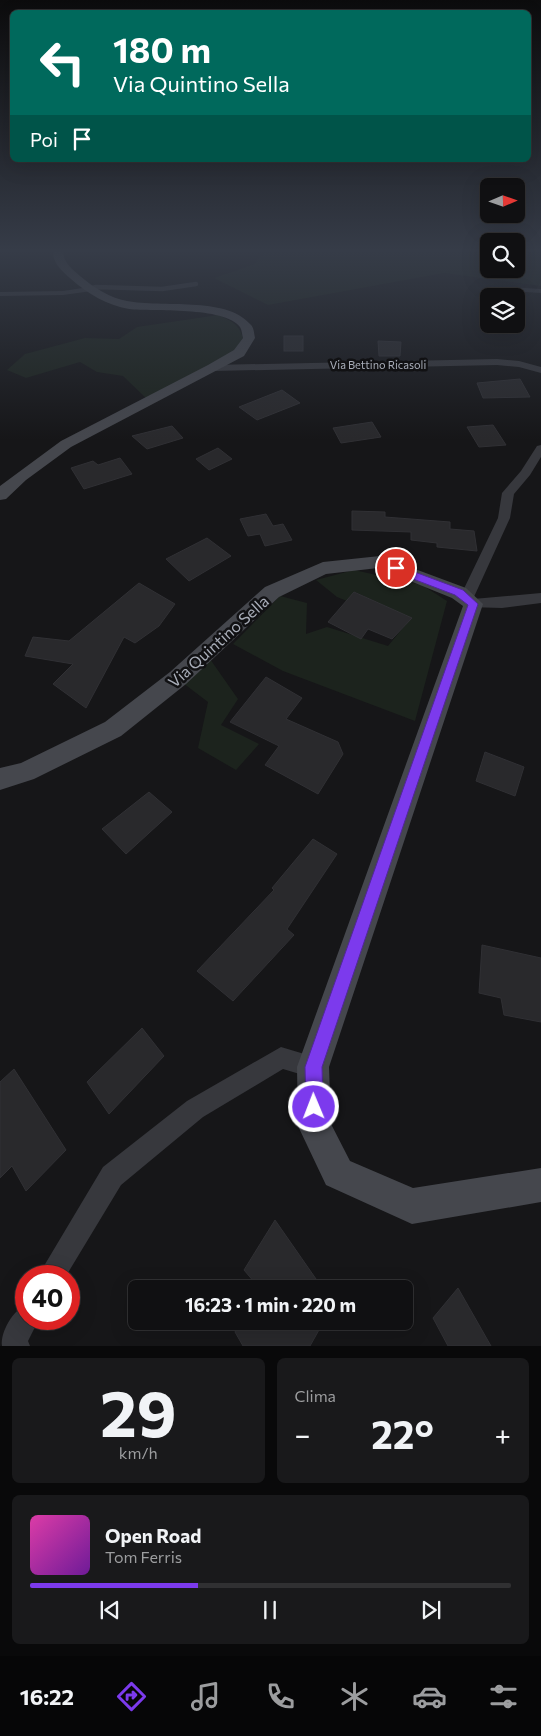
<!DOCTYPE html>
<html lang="it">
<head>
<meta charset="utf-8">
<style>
  body { margin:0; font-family:Commissioner,sans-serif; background:#19191b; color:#f1f3f6; height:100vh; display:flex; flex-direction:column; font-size:19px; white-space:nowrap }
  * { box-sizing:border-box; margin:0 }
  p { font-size:16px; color:#9c9d9f }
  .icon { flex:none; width:28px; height:28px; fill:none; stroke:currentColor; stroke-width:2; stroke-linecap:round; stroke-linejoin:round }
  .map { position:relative; height:1346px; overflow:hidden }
  .sheet { display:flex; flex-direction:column; gap:12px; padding:12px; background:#09090a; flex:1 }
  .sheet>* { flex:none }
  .hud { position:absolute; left:10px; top:10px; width:521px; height:152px; border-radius:8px; box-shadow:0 5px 20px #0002,0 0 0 1px #303032; background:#00695c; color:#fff; overflow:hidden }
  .needle { width:32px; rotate:88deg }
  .buttons { position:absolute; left:480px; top:178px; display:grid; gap:10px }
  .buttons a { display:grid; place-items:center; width:45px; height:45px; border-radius:8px; background:#101012; box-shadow:0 5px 20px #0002,0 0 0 1px #303032; font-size:25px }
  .speed { position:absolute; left:15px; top:1265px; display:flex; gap:10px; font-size:25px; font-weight:700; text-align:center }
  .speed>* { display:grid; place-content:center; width:65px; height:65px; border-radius:50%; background:#101012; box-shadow:0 5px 20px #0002,0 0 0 1px #303032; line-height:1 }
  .speed .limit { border:8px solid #d22; background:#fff; color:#111 }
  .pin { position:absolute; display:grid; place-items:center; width:42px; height:42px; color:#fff; margin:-21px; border:2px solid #fff; border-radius:50%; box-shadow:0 1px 5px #0007 }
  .me { position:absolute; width:55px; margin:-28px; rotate:359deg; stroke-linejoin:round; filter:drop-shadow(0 0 4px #0008) }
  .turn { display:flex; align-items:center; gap:18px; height:105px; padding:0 20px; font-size:22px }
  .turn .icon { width:65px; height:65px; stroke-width:2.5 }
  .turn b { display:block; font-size:35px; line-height:42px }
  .then { display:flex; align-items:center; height:48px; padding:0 20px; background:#0003; gap:10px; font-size:19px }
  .big { font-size:38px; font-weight:700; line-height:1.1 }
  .sheet .widget { flex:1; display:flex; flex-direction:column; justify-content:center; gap:8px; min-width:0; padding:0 18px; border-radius:8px; background:#19191b }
  .sheet .dial { align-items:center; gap:0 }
  .dial b { font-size:65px; line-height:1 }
  .song { display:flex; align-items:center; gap:15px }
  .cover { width:60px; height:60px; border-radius:8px; background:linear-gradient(135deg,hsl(320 70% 55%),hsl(280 70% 35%)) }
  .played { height:5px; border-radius:2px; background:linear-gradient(90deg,#7c3aed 35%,#303032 35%) }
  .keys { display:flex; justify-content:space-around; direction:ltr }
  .heat { display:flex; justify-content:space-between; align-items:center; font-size:28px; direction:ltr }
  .sheet .tiles { flex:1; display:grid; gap:12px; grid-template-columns:1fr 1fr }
  .widget:last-child { grid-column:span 2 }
  .trip { position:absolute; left:128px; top:1280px; width:285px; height:50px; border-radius:8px; background:#101012; box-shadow:0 5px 20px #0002,0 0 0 1px #303032; font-weight:700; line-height:50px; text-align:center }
  .tabs { display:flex; height:80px; justify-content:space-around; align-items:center; background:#060607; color:#9c9d9f }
  .tabs .icon { width:35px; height:35px }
  .tabs .active { color:#7c3aed }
  .tabs b { font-size:22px; color:#f1f3f6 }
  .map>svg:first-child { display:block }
  .green { fill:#1c231d }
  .building { fill:#29292c; stroke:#303034 }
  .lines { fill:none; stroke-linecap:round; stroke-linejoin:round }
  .lane { stroke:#37383d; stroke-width:4.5 }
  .street { fill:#37383d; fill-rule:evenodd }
  .secondary { fill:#45474d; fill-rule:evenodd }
  .route { fill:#7c3aed; stroke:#51269a }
  .labels { text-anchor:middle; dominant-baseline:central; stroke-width:5; stroke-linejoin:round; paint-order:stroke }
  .far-street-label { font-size:11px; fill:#a8adb8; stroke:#111113 }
  .near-street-label { font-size:16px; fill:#a8adb8; stroke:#111113 }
</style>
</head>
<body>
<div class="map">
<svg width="541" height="1346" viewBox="0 0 541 1346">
  <rect width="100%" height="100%" fill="#161618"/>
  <g class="green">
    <path d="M 268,252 L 489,252 L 489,269 L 516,269 L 516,252 L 541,252 L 541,286 L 444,273 L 268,305 L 214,278 L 255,264 L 262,253 Z"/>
    <path d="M 218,315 C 232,321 239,324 243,338 L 234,352 L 147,399 L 123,376 L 97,372 L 80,362 L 26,378 L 7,370 L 25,354 L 85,338 L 119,339 L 137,327 Z"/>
    <path d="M 354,570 L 422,585 L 447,601 L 415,721 L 283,671 L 233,644 L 280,596 L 307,603 L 306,634 L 327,627 L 388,646 L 411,618 L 355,592 L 347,601 L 337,597 L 316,580 Z"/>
    <path d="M 210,659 L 238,699 L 221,725 L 259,744 L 236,770 L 198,748 L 208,702 L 183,683 Z"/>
  </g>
  <g class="building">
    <rect x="284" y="336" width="19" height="15"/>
    <path d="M 378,341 L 401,342 L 400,356 L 379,356 Z"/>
    <path d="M 520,379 L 530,397 L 483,398 L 477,383 Z"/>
    <path d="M 282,390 L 300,403 L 257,420 L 239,407 Z"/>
    <path d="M 372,422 L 381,437 L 341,443 L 333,428 Z"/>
    <path d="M 493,425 L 506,445 L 479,447 L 467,427 Z"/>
    <path d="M 172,426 L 183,438 L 147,449 L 132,436 Z"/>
    <path d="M 218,448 L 232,459 L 209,470 L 196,459 Z"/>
    <path d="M 120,458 L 132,474 L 84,489 L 71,468 L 93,461 L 98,465 Z"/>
    <path d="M 352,511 L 385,512 L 385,517 L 450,522 L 450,529 L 474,531 L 477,551 L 437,547 L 437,543 L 411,540 L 411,532 L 352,530 Z"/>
    <path d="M 266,514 L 273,526 L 283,524 L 292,540 L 265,546 L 260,534 L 248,536 L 240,519 Z"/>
    <path d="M 207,538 L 231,556 L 189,581 L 166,559 Z"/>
    <path d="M 139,583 L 175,604 L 159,626 L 135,643 L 124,637 L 86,708 L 53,684 L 73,664 L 25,656 L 33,637 L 69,641 Z"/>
    <path d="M 354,592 L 412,618 L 392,639 L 368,629 L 361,639 L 328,622 Z"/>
    <path d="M 266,677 L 302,698 L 286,719 L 338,742 L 343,754 L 318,794 L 265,765 L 279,746 L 230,722 Z"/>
    <path d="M 485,752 L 524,767 L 515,796 L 476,781 Z"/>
    <path d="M 149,792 L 172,812 L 126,854 L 102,829 Z"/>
    <path d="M 313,839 L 337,854 L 287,929 L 294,935 L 233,1001 L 197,971 L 274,890 L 272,888 Z"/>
    <path d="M 482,945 L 541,958 L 541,1022 L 504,1015 L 501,998 L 479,993 Z"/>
    <path d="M 142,1028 L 164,1056 L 109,1114 L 87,1082 Z"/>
    <path d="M 14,1069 L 66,1150 L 26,1191 L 12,1166 L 0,1178 L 0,1082 Z"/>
    <path d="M 275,1220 L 323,1289 L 260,1289 L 244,1270 Z"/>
    <path d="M 458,1288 L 491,1346 L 448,1346 L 433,1318 Z"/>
    <path d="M 240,1321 L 324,1321 L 310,1346 L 243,1346 L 235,1332 Z"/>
  </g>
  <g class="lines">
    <path class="lane" d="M 89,289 L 96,287 L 162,289 L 196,284"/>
    <g class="street">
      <path d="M 89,287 L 93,289 L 92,291 L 63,295 L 0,296 L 0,292 L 63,291 Z"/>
      <path d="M 508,287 L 541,289 L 541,293 L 511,291 L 508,291 Z"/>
      <path d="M 497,359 L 519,361 L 541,367 L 541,373 L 519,367 L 497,365 L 213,371 L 208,368 L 213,365 Z"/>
      <path d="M 541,445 L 541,457 L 530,475 L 514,494 L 510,518 L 473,599 L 541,593 L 541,603 L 502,608 L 468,607 L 459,599 L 498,518 L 502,493 L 521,471 L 537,446 Z"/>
      <path d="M 281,1047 L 321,1059 L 324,1067 L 321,1075 L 313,1078 L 283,1069 L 203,1117 L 121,1185 L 66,1276 L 38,1276 L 103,1167 L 187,1101 Z"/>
      <path d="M 26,1305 L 26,1319 L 39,1319 L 28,1341 L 30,1346 L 2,1346 C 0,1332 14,1309 26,1305 Z"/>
    </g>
    <g class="secondary">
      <path d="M 53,252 L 63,252 C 64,263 72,269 80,276 C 93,287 110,298 127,301 C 161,308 226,296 250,324 C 254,327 254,333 255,338 L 244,356 L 71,447 L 26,480 L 6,499 L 0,500 L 0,486 L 61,441 L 208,365 L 234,350 L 243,338 C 242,335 242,330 240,327 C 224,306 153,312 129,309 C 107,305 88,294 71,279 C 63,272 53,264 53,252 Z"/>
      <path d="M 380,556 L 466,588 L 483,604 L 329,1067 L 331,1124 L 350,1161 L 413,1188 L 541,1168 L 541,1202 L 412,1224 L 326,1185 L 298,1126 L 297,1067 L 463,606 L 452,598 L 378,568 L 326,574 L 279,597 L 186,684 L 121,736 L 34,779 L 0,790 L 0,768 L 21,763 L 105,722 L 170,672 L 265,587 L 323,562 Z"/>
    </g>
  </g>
  <linearGradient id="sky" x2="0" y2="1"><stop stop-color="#0c0c0d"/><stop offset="0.57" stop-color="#363c48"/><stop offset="1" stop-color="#363c48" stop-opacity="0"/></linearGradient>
  <rect width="541" height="440" fill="url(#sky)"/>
  <path class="route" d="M 396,565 L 463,590 L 478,604 L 322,1067 L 323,1107 L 321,1113 L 314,1115 L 308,1113 L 306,1107 L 305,1067 L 468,605 L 455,595 L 392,571 L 391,568 Z"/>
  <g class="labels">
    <g class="far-street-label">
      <text x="378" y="364">Via Bettino Ricasoli</text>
    </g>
    <g class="near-street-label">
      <text transform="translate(218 641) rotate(-42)">Via Quintino Sella</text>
    </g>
  </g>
</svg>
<div class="buttons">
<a><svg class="needle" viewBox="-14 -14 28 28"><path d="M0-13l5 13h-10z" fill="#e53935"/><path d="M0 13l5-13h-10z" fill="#9c9d9f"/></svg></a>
<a><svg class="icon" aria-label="search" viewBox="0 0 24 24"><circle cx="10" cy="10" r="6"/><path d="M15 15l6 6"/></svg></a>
<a><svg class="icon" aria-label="layers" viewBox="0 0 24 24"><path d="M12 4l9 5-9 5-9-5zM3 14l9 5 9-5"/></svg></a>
</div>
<div class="speed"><div class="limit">40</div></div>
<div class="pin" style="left:396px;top:568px;background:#d93025"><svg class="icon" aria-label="arrive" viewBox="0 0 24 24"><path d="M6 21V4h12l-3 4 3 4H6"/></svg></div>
<svg class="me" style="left:314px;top:1107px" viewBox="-20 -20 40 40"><circle r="17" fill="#7c3aed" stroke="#fff" stroke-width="3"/><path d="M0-11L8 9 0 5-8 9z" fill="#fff"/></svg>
<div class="trip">16:23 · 1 min · 220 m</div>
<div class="hud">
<div class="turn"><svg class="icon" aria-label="left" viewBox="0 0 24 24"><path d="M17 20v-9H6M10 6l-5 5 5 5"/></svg><div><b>180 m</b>Via Quintino Sella</div></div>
<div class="then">Poi<svg class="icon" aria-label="arrive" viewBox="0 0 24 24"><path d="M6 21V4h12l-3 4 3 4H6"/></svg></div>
</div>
</div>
<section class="sheet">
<div class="tiles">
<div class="widget dial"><b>29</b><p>km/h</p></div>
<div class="widget"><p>Clima</p>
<div class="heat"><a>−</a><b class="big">22°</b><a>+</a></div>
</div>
<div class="widget">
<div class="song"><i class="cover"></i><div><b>Open Road</b><p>Tom Ferris</p></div></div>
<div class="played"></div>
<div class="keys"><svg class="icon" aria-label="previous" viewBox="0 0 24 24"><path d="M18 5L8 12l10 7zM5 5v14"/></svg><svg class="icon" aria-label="pause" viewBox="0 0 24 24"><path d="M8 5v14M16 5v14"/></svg><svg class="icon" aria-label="next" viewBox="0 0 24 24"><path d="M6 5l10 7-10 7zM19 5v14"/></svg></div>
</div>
</div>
</section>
<nav class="tabs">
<b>16:22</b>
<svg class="icon active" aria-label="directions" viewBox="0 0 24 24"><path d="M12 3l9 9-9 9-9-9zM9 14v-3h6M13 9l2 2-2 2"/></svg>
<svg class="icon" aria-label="music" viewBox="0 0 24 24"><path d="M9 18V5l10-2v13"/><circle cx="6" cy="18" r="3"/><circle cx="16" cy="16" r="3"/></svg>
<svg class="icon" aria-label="phone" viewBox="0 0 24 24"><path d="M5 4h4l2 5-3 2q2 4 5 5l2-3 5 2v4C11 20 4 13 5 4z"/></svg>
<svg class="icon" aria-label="climate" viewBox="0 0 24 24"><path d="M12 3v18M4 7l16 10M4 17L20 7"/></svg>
<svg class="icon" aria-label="car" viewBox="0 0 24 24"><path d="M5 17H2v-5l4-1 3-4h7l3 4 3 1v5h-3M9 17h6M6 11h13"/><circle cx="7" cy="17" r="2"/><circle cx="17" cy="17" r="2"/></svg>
<svg class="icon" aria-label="filters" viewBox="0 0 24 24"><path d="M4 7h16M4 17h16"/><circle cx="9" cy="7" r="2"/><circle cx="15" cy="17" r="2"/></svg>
</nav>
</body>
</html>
